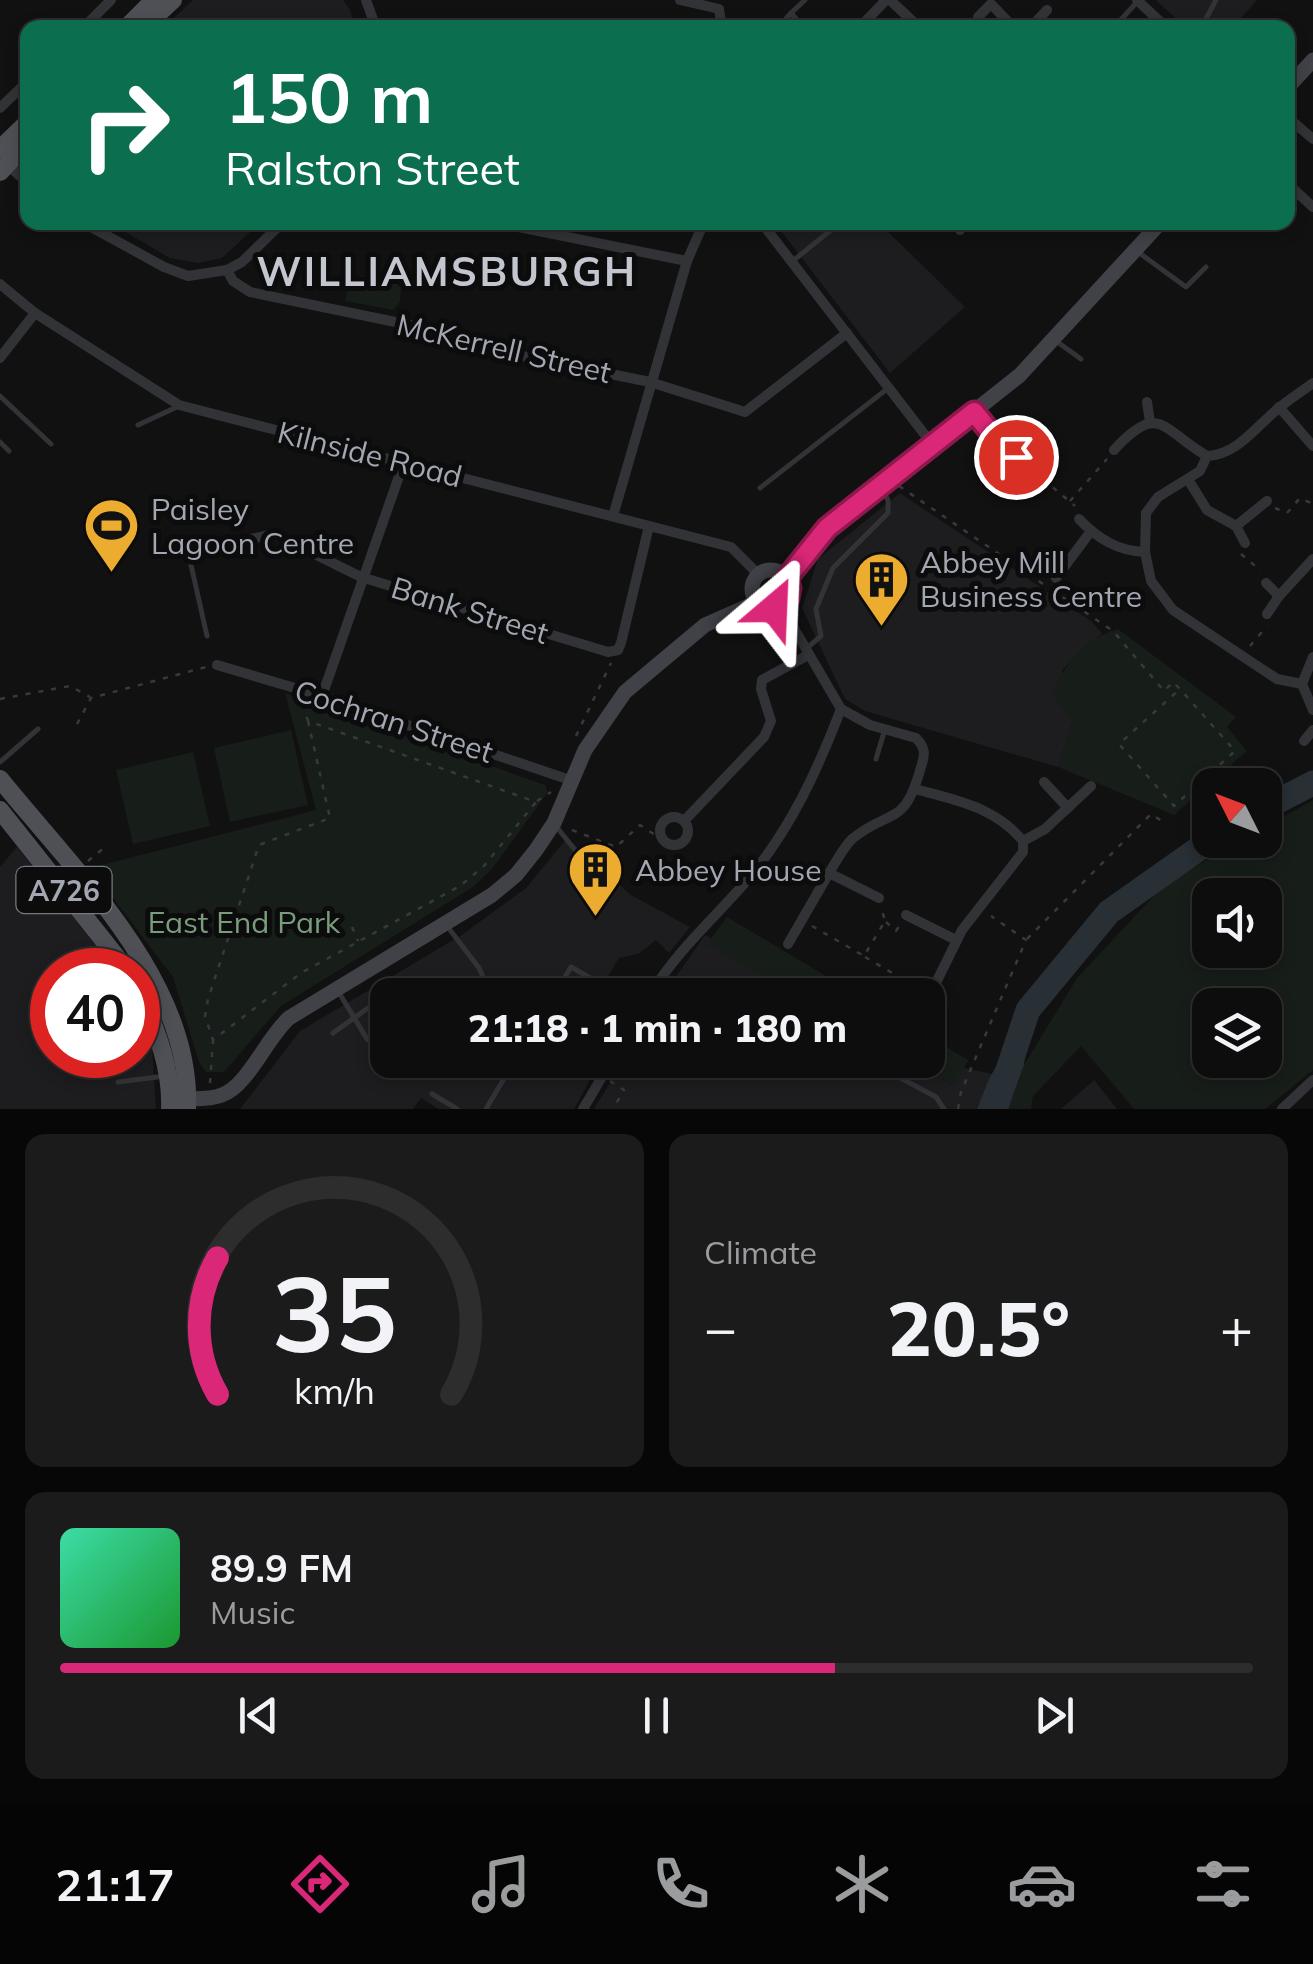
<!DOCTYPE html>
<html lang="en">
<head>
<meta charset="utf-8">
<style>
  body { margin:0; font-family:Mulish,sans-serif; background:#1b1b1c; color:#f1f3f6; height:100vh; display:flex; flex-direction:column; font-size:38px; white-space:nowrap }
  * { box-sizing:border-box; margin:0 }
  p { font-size:32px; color:#9a9c9e }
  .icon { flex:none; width:55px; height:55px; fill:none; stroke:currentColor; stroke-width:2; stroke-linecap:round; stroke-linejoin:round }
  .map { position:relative; height:1109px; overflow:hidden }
  .drawer { display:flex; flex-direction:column; gap:25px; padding:25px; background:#070708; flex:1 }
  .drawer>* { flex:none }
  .hud { position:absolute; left:20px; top:20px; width:1275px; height:210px; border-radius:20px; box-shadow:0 5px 15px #0003,0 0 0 2px #2d2d2e; background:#0b6e4f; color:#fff; overflow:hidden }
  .needle { width:65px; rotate:312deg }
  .controls { position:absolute; left:1192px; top:768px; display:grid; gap:20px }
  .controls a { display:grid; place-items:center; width:90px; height:90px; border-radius:20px; background:#0d0d0e; box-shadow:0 5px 15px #0003,0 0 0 2px #2d2d2e; font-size:50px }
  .speed { position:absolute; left:30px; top:948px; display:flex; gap:20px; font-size:50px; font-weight:700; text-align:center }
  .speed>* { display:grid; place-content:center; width:130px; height:130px; border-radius:50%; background:#0d0d0e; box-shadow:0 5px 15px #0003,0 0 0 2px #2d2d2e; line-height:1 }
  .speed .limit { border:15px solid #d22; background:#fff; color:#111 }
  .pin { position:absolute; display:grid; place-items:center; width:85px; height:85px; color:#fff; margin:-42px; border:5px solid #fff; border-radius:50%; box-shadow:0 2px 10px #0007 }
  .me { position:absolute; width:110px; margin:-55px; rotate:26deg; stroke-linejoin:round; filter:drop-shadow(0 0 8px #0008) }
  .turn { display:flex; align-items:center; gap:35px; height:210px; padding:0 40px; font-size:45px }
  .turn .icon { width:130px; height:130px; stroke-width:2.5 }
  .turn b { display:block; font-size:70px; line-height:85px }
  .big { font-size:75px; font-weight:800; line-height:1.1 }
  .drawer .tile { flex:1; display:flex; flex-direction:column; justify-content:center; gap:15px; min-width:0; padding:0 35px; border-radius:20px; background:#1b1b1c }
  .drawer .dial { align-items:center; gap:0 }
  .dial svg { height:260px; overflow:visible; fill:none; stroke:#2d2d2e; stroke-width:7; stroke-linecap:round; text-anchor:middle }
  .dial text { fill:#f1f3f6; stroke:none }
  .song { display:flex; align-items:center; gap:30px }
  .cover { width:120px; height:120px; border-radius:15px; background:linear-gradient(135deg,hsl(160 70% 55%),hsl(130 70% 35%)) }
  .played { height:10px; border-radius:5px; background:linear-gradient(90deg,#db2777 65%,#2d2d2e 65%) }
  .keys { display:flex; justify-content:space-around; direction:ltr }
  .heat { display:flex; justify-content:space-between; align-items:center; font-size:55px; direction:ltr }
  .drawer .tiles { flex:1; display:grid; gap:25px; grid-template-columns:1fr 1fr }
  .tile:last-child { grid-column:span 2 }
  .trip { position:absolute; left:370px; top:978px; width:575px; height:100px; border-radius:20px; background:#0d0d0e; box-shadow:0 5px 15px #0003,0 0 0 2px #2d2d2e; font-weight:800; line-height:100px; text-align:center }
  .menu { display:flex; height:160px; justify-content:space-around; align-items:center; background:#050506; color:#9a9c9e }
  .menu .icon { width:70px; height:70px }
  .menu .active { color:#db2777 }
  .menu b { font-size:45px; color:#f1f3f6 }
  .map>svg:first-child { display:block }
  .built { fill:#1d1d1f }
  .green { fill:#171d18; fill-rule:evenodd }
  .water { fill:#282f35 }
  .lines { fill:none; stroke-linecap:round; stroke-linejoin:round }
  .river { stroke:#282f35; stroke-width:25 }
  .path { stroke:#38393e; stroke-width:2.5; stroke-dasharray:5 8; stroke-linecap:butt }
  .lane { stroke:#323337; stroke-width:5 }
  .street { stroke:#323337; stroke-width:10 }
  .secondary { stroke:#404247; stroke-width:15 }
  .primary { stroke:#4e5056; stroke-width:18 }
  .route-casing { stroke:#8e194d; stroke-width:25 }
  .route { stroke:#db2777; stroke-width:18 }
  .labels { text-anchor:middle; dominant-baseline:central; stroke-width:10; stroke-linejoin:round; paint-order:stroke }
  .shield { fill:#0c0c0d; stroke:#757880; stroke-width:2.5 }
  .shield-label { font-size:28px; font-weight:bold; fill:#a2a7b2 }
  .street-label { font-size:30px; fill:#a2a7b2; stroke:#0c0c0d }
  .poi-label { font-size:30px; fill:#a2a7b2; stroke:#0c0c0d; text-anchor:start }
  .park-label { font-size:30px; fill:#799d7c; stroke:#0c0c0d }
  .district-label { font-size:40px; font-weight:bold; letter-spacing:2.5px; fill:#c3c6cf; stroke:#0c0c0d }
</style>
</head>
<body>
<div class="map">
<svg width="1313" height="1109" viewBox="0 0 1313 1109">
  <rect width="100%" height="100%" fill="#111112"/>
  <g class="built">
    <path d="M 193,0 L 343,0 L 350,10 L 355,27 L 164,27 Z"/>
    <path d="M 1156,0 L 1257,0 L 1232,28 L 1185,27 Z"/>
    <path d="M 110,223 L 260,222 L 260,223 L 222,258 L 198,263 L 170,258 Z"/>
    <path d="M 775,223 L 879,223 L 965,307 L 890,373 Z"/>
    <path d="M 900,493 L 1091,621 L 1102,633 L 1062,670 L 1073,720 L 1058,767 L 865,711 L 845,699 L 802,608 L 818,559 Z"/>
    <path d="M 567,838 L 631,895 L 690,927 L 669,953 L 656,940 L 638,954 L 619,958 L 601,988 L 613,995 L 388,995 L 388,1060 L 601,1060 L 574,1109 L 438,1109 L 421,1098 L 413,1109 L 240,1109 L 300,1031 L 460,936 L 526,888 Z"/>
    <path d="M 17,847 L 115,970 L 52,970 L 52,1055 L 138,1055 L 138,1009 L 152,1045 L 156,1109 L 0,1109 L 0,867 Z"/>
    <path d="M 705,935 L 817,995 L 663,995 Z"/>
    <path d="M 624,1060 L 928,1060 L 992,1074 L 977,1109 L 594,1109 Z"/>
    <path d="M 1094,1080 L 1117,1109 L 1061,1109 Z"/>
  </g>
  <g class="green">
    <path d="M 362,275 L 381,285 L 393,281 L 401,288 L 400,302 L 393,310 L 345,301 L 350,282 Z"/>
    <path d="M 1118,629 L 1236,717 L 1227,727 L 1247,751 L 1174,815 L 1058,767 L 1073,720 L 1052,696 C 1063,666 1086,637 1118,629 Z"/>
    <path d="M 285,693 L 545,785 L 548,792 L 492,869 L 473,887 L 281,1006 L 224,1072 L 206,1072 L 199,1062 L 173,977 L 90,868 L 316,810 Z"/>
    <path d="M 291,730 L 308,805 L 230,822 L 214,748 Z"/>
    <path d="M 193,752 L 210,826 L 133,844 L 116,770 Z"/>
    <path d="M 1313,800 L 1313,1070 L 1265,1109 L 1134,1109 L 1081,1046 L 1033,1096 L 1031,1109 L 1008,1109 L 1024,1065 L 1077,978 L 1165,884 L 1242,840 L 1265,840 L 1265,827 ZM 1210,895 L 1265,895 L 1265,950 L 1210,950 ZM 1210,1005 L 1265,1005 L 1265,1060 L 1210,1060 Z"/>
    <path d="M 727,917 L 858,995 L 795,995 L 707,944 Z"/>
    <path d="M 928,1036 L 968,1060 L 955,1087 L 908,1060 L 928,1060 Z"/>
  </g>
  <path class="water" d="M 1028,1010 L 1024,1065 L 1008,1109 L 977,1109 L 989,1079 Z"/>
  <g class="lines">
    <g class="river">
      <path d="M 1265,808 L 1313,783"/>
      <path d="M 995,1109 L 1028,1010 L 1109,912 L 1211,840"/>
    </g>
    <g class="path">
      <path d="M 1043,479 L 1075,506"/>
      <path d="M 899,486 L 1046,586"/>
      <path d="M 1070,501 L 1107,459"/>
      <path d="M 1275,508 L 1287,513 L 1300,498 L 1313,504"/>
      <path d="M 1241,554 L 1261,571"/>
      <path d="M 1052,590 L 1113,631 L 1164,691 L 1173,682 L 1180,689 L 1235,751 L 1174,806 L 1119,744 L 1180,689"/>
      <path d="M 1250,646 L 1267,626"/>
      <path d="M 0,699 L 70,686 L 90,697"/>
      <path d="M 308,721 L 330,818 L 259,845 L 208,999 L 205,1016 L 213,1040 L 301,973 L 460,886 L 484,866 L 536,802 L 308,721 L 306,715 L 309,703"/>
      <path d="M 77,724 L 91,698 L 206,667"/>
      <path d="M 576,736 L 611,663"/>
      <path d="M 537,801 L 551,792"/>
      <path d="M 572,830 L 616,847 L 640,825 L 664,841"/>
      <path d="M 88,861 L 105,847"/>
      <path d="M 886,922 L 896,931 L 901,923"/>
      <path d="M 812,926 L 864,956 L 885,921 L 882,910"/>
      <path d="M 352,927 L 358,941"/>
      <path d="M 1027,939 L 1151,814 L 1165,823"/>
      <path d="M 865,957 L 918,988"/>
      <path d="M 610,1081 L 624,1090 L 613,1109"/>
      <path d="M 210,1083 L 213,1041"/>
      <path d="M 958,1109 L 961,1092 L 1026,940 L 991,916"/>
    </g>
    <g class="lane">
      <path d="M 791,13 L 805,0"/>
      <path d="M 778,28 L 791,13 L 804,28"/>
      <path d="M 1119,28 L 1116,25 L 1138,1"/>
      <path d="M 1201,28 L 1216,0"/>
      <path d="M 871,222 L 873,224"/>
      <path d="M 1138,252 L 1186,287 L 1206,267"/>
      <path d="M 794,260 L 841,222"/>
      <path d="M 1056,341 L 1081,359"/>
      <path d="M 0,396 L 51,444"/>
      <path d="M 138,425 L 177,407"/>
      <path d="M 0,442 L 9,451"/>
      <path d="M 760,488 L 887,389"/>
      <path d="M 207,636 L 189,556 L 193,552 L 212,547"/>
      <path d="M 807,648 L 821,636 L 816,609 L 833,568 L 888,513 L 888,500 L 881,488"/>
      <path d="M 876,759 L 885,729"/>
      <path d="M 0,762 L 38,729"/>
      <path d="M 555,825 L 608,891"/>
      <path d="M 447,926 L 479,968 L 491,995"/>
      <path d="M 338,991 L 367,1039 L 381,1050"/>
      <path d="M 554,995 L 571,967 L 620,995"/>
      <path d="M 333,1033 L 375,1003 L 388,1020"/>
      <path d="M 428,1060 L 429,1060"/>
      <path d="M 867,1060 L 936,1097 L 944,1109"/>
      <path d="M 118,1082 L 165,1076"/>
      <path d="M 432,1094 L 457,1109"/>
      <path d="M 486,1109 L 515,1060"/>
    </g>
    <g class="street">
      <path d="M 366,0 L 376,28"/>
      <path d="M 680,0 L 719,9 L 722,28"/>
      <path d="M 890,0 L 920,28"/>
      <path d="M 1137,0 L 1167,28"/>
      <path d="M 978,17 L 991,4 L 1014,28"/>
      <path d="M 83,28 L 111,0"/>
      <path d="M 859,28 L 886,0"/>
      <path d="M 1030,28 L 1047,10"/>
      <path d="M 0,108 L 28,81"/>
      <path d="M 1292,121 L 1313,139"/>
      <path d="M 5,163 L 28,183"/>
      <path d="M 1288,184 L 1313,207"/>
      <path d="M 82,222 L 164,267 L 188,276 L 227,270 L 233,281 L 250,292 L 473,338 L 494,343 L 517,355 L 650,382 L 745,412 L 847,333"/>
      <path d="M 493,222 L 687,261"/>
      <path d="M 761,222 L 932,444"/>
      <path d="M 960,230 L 960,222"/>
      <path d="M 227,270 L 242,262 L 283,222"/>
      <path d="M 0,284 L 35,313 L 179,405 L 731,547 L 759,575"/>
      <path d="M 0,358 L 35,313"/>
      <path d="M 1147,402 L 1150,422"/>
      <path d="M 1279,407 L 1313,446"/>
      <path d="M 975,412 L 1000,444 L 1032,470"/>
      <path d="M 1114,450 C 1160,400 1163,431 1207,456 C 1238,455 1258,424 1280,407 C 1291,398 1302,391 1313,383"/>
      <path d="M 1207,456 L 1200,471 L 1158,497 L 1146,513 L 1145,552 L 1151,581 L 1173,610 L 1277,679 L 1302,684"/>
      <path d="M 1189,481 L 1207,510 L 1236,526 L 1245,543"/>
      <path d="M 613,516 L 687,261 L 704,222"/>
      <path d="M 1079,519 C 1098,539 1118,551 1145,552"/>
      <path d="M 1236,526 L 1267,501"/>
      <path d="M 213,547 L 274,534 L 361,577 L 608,652 L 618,650 L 621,643 L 649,526"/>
      <path d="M 1056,578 L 1091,531"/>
      <path d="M 1266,583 L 1279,596"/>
      <path d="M 781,606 L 841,709 L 870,725 L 916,738 C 926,748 925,755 921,767 C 904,829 891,807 852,839 C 843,848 836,862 829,873 L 879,898"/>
      <path d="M 1267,614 L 1279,596 L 1313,559"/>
      <path d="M 1313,657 L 1302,684 L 1313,710"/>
      <path d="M 217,665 L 322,696 L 570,780"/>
      <path d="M 322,696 L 404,462"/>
      <path d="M 1304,741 L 1313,730"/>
      <path d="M 1044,782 L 1068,808"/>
      <path d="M 915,789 C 956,800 995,807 1023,841 L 1023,852 L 962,930 L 928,999"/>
      <circle cx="674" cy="831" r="14"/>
      <path d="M 684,821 L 764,737 L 771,721 L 761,689 L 762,680 L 808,655"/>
      <path d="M 1023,841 L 1045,829 L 1091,786"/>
      <path d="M 906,915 L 956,940"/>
      <path d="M 788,944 L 829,873"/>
      <path d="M 650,995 C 677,950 716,917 750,877 C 792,826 817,771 841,709"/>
      <path d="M 583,1109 L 612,1060"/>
      <path d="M 1282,1109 L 1313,1080"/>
    </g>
    <g class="secondary">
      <path d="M 1288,87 L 1313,60"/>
      <circle cx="771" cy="589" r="19"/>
      <path d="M 787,578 L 827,528 L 1020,375 L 1161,222"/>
      <path d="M 174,1098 C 188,1099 209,1100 222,1095 C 248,1086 267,1037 289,1018 L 492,895 L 516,875 L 536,850 L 554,823 L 585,750 L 625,692 L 705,625 L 757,602"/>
    </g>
    <g class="primary">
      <path d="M 126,28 L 154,0"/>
      <path d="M 143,28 L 173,0"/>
      <path d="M 0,149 L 28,122"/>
      <path d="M 0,172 L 28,142"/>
      <path d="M 0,779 C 74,871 193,983 187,1109"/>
      <path d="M 0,810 L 127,970"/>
      <path d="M 138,986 C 154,1026 172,1065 170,1109"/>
    </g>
  </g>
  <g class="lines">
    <defs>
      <path id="route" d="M 774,608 L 788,598 L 790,588 L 787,578 L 827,528 L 974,412 L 1000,444 L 1016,457"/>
    </defs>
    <use href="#route" class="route-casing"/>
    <use href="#route" class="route"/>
  </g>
  <defs>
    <symbol id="stadium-pin" viewBox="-11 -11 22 30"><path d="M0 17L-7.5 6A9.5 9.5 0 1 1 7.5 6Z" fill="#ecac2f" stroke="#0c0c0d"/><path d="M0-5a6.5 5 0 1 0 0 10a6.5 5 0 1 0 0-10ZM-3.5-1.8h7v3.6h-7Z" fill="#111"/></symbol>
    <symbol id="building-pin" viewBox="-11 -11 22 30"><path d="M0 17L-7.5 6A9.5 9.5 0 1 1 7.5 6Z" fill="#ecac2f" stroke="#0c0c0d"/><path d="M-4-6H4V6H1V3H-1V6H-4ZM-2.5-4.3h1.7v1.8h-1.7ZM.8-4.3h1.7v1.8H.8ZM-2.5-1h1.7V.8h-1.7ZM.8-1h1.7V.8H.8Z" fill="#111"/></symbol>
  </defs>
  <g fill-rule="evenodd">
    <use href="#stadium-pin" x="80" y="494" width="63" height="86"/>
    <use href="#building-pin" x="850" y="548" width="63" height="86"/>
    <use href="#building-pin" x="564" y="838" width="63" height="86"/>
  </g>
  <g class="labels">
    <rect class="shield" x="16.5" y="867" width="95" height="46" rx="8"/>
    <g class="shield-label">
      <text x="64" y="890">A726</text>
    </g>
    <g class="street-label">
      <text transform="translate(504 348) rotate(13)">McKerrell Street</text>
      <text transform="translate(370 454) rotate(14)">Kilnside Road</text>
      <text transform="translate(470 610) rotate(17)">Bank Street</text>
      <text transform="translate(394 721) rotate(18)">Cochran Street</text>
    </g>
    <g class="poi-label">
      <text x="151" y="509">Paisley<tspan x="151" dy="34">Lagoon Centre</tspan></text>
      <text x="920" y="562">Abbey Mill<tspan x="920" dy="34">Business Centre</tspan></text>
      <text x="635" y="870">Abbey House</text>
    </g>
    <g class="park-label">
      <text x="244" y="922">East End Park</text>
    </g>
    <g class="district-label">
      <text x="447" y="271">WILLIAMSBURGH</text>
    </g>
  </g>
</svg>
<div class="controls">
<a><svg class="needle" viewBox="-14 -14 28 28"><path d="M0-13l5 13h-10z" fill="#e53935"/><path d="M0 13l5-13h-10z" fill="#9a9c9e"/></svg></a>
<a><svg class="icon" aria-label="sound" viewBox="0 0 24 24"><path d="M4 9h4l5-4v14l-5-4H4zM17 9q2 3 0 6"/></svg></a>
<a><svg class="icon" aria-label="layers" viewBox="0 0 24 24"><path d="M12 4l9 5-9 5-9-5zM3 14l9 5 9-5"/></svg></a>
</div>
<div class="speed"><div class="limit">40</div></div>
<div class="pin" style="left:1016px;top:457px;background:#d93025"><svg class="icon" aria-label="arrive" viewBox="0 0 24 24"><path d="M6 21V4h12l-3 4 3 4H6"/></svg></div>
<svg class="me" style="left:774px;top:608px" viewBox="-20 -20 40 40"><path d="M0-17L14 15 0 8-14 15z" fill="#db2777" stroke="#fff" stroke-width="4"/></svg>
<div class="trip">21:18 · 1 min · 180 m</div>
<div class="hud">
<div class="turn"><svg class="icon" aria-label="right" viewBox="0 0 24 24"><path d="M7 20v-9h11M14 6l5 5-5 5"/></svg><div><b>150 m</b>Ralston Street</div></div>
</div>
</div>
<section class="drawer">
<div class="tiles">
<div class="tile dial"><svg viewBox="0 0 100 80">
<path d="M14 69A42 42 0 1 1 86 69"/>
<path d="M14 69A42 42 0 0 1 14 27" stroke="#db2777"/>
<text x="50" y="56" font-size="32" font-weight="700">35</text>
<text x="50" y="72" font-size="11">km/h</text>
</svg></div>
<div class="tile"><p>Climate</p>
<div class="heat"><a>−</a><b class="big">20.5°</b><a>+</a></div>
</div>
<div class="tile">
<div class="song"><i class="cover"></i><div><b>89.9 FM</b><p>Music</p></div></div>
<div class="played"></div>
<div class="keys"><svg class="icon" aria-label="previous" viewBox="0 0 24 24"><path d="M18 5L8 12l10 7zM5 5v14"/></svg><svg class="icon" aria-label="pause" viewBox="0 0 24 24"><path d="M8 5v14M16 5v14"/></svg><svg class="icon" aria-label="next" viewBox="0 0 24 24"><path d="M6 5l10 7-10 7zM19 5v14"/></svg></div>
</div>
</div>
</section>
<nav class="menu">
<b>21:17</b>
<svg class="icon active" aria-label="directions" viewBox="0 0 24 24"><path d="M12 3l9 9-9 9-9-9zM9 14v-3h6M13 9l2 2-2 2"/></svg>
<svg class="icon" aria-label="music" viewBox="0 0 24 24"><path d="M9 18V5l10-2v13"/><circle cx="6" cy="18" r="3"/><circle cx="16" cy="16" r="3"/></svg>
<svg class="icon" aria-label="phone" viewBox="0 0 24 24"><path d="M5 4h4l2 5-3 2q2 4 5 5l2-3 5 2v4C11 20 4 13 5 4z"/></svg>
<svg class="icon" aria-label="climate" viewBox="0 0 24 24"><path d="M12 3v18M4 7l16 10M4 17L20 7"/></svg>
<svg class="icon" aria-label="car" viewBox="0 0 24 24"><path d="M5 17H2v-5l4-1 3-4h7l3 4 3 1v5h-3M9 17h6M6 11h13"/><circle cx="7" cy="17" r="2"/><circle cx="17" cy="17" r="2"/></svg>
<svg class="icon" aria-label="filters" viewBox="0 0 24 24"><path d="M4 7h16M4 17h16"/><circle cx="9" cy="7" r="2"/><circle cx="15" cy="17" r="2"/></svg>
</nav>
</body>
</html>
